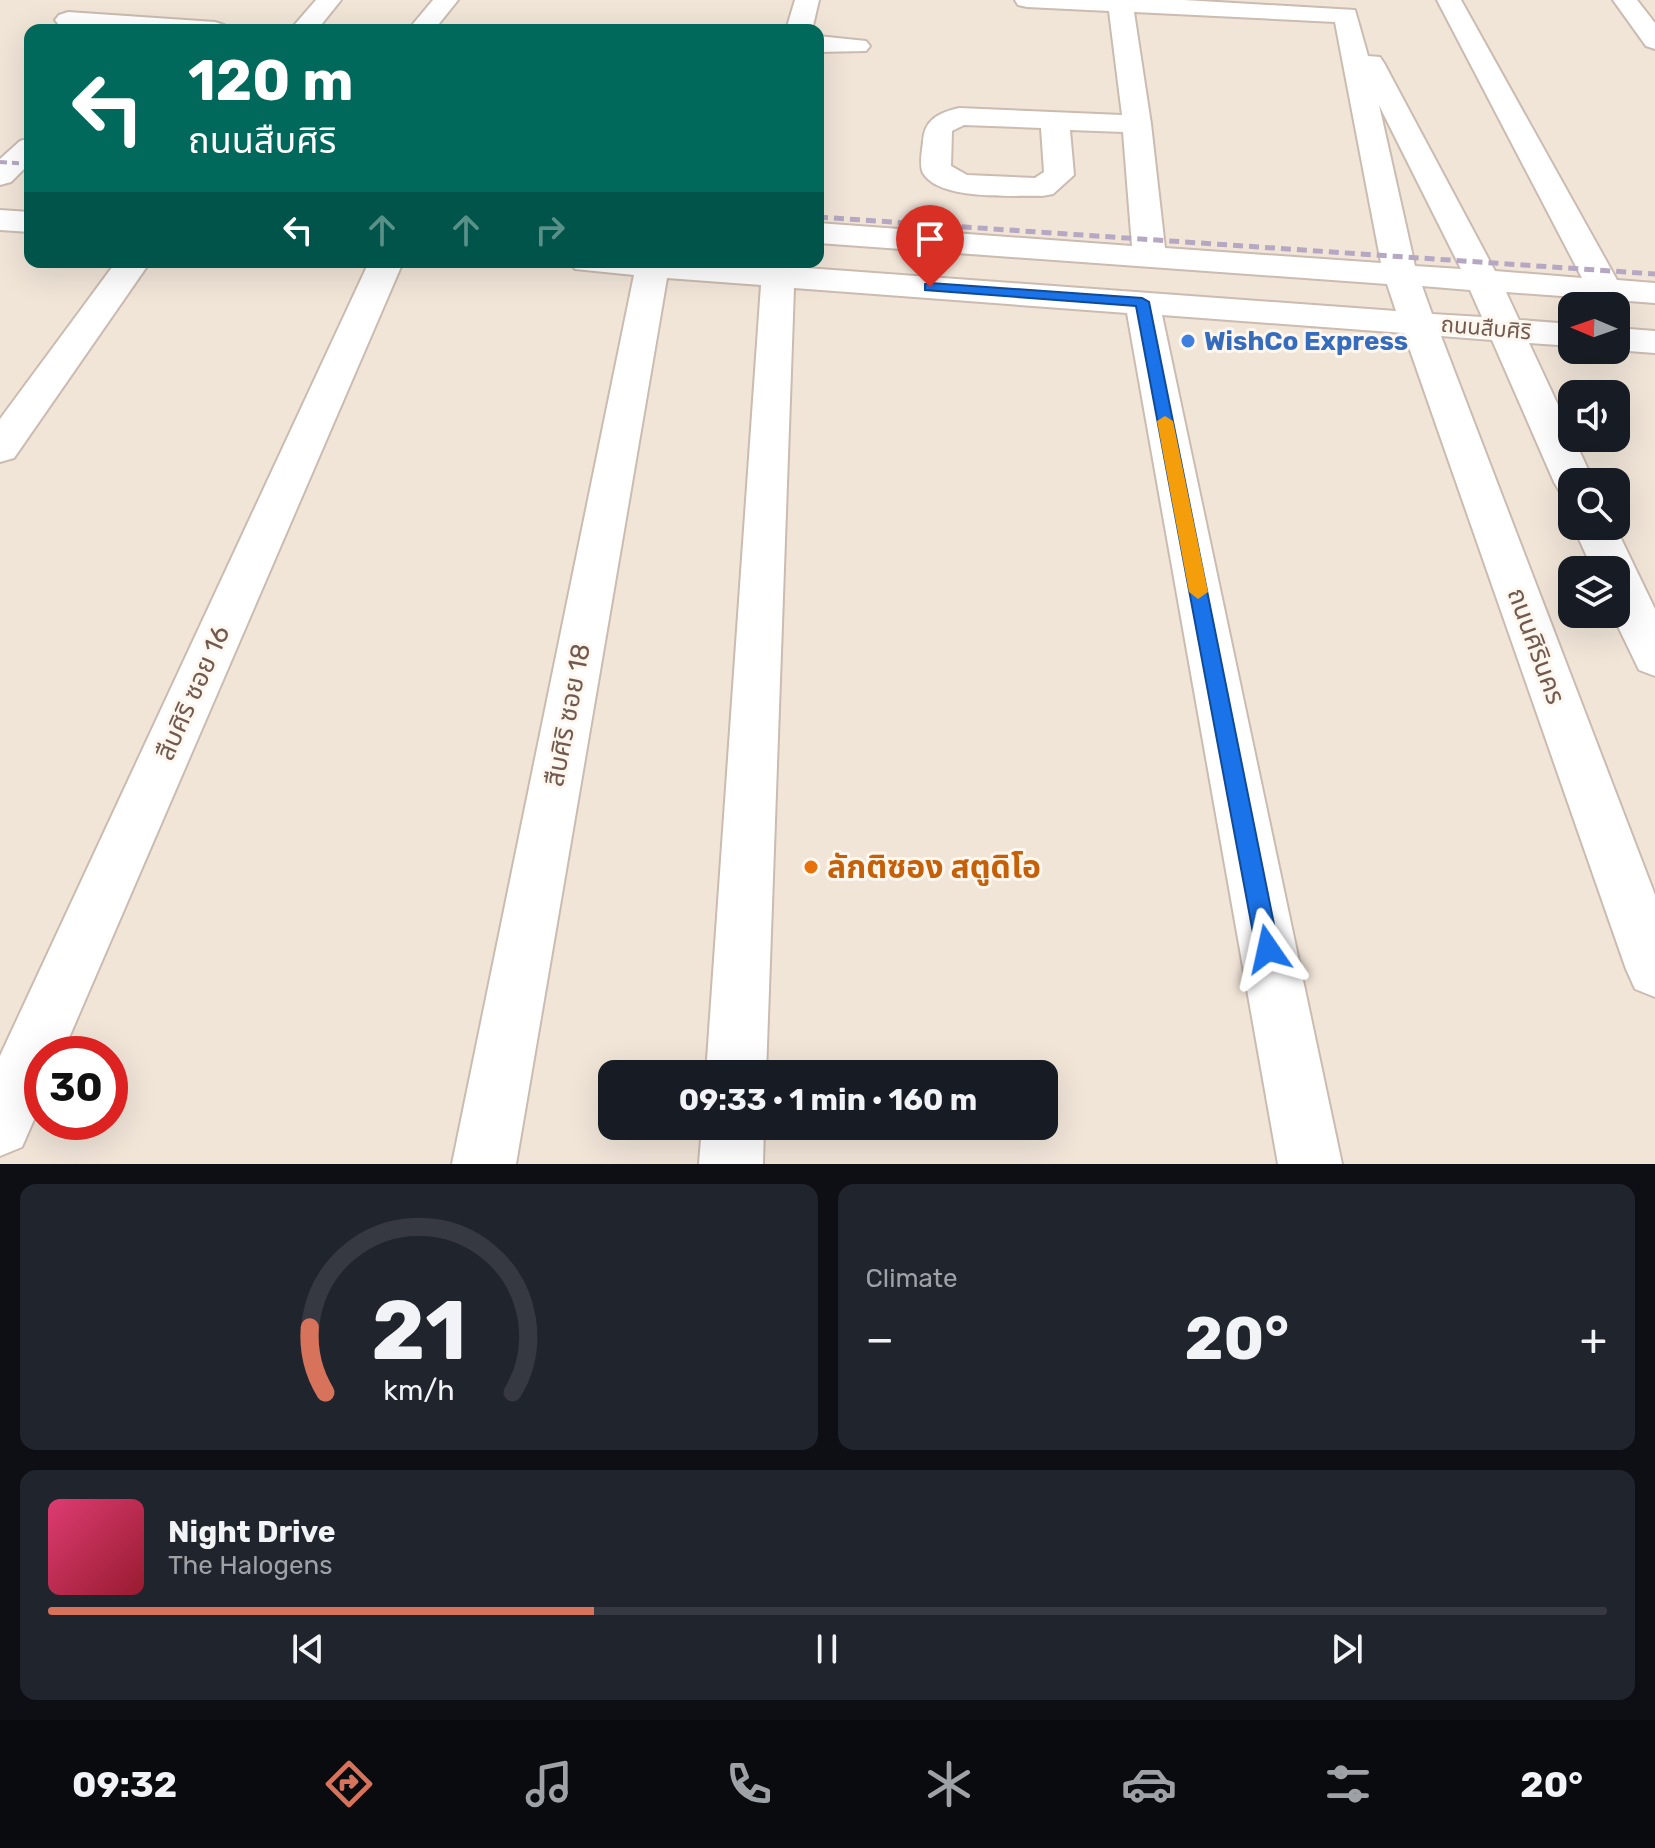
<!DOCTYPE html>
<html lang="en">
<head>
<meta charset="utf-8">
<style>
  body { margin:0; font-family:Rubik,"Noto Sans Thai",sans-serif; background:#20242c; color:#f1f3f6; height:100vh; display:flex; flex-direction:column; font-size:30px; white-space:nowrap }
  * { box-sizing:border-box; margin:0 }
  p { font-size:26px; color:#9ea1a6 }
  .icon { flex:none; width:44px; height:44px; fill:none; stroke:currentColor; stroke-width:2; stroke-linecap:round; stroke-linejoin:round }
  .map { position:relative; height:1164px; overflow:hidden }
  .sheet { display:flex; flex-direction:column; gap:20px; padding:20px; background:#0d0f14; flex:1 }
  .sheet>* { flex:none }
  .top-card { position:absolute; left:24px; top:24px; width:800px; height:244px; border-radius:16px; box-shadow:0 8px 32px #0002; background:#00695c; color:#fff; overflow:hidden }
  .needle { width:52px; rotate:272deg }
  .tools { position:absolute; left:1558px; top:292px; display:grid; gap:16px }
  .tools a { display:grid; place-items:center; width:72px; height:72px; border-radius:16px; background:#171b24; box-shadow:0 8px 32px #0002; font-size:40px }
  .speed { position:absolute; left:24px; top:1036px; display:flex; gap:16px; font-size:40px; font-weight:700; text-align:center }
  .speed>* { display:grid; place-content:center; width:104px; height:104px; border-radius:50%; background:#171b24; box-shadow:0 8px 32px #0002; line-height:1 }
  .speed .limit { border:12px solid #d22; background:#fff; color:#111 }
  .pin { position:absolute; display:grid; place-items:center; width:68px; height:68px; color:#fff; margin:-82px -34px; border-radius:50% 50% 50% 0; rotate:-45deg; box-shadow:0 0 8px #0007 }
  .pin .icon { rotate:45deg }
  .me { position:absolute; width:88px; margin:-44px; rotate:349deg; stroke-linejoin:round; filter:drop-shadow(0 0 6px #0008) }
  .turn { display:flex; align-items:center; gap:28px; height:168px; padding:0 32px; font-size:36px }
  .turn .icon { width:104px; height:104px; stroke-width:2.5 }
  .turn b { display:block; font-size:56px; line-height:68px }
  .lanes { display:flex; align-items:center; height:76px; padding:0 32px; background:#0003; justify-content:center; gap:40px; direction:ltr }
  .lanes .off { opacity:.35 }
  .big { font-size:60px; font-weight:700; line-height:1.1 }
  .sheet .tile { flex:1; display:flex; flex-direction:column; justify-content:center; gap:12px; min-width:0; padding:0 28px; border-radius:16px; background:#20242c }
  .sheet .dial { align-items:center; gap:0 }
  .dial svg { height:208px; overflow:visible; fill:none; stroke:#363941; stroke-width:7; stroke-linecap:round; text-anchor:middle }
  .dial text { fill:#f1f3f6; stroke:none }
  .song { display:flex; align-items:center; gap:24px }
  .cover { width:96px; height:96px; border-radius:12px; background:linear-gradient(135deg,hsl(340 70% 55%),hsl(350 70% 35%)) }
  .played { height:8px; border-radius:4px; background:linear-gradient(90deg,#d7725b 35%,#363941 35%) }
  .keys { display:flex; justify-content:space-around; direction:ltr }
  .heat { display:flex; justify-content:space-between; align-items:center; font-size:44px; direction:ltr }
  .sheet .tiles { flex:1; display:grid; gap:20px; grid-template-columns:1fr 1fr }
  .tile:last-child { grid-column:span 2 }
  .trip { position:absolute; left:598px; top:1060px; width:460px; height:80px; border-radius:16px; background:#171b24; box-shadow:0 8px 32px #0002; font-weight:700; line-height:80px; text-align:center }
  .menu { display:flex; height:128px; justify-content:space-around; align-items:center; background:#090b0e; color:#9ea1a6 }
  .menu .icon { width:56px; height:56px }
  .menu .selected { color:#d7725b }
  .menu b { font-size:36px; color:#f1f3f6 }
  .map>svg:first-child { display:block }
  .residential { fill:#f1e5d8; fill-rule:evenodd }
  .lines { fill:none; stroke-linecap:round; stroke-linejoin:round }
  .minor-casing { stroke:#cbbbb0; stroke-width:4 }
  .minor { fill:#fff; fill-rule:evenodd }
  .rail-far1 { stroke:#b6a8c3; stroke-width:4; stroke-dasharray:7 5; stroke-linecap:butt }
  .rail { stroke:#b6a8c3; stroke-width:5; stroke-dasharray:10 6; stroke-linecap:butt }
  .route { fill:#1a73e8; stroke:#114b97; stroke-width:2 }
  .slow { fill:#f59e0b }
  .shop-dot { fill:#3f7fe0; stroke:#fdf7ef; stroke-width:3 }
  .food-dot { fill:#e8710a; stroke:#fdf7ef; stroke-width:3 }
  .labels { text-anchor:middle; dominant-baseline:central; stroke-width:6; stroke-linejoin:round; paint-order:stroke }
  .far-street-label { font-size:22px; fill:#725a4f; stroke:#fdf7ef }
  .shop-label { font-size:26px; font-weight:bold; fill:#366cbe; stroke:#fdf7ef; text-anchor:start }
  .street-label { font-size:26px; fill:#725a4f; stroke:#fdf7ef }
  .near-food-label { font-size:32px; font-weight:bold; fill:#c56008; stroke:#fdf7ef; text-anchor:start }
</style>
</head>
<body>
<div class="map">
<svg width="1655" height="1164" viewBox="0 0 1655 1164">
  <rect width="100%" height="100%" fill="#faf3e9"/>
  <path class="residential" d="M 0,0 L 1655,0 L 1655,1164 L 0,1164 ZM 30,30 L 818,30 L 818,262 L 30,262 ZM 1572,306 L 1616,306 L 1616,350 L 1572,350 ZM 1572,394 L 1616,394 L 1616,438 L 1572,438 ZM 1572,482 L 1616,482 L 1616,526 L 1572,526 ZM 1572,570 L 1616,570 L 1616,614 L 1572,614 ZM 42,1054 L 110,1054 L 110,1122 L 42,1122 ZM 612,1074 L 1044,1074 L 1044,1126 L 612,1126 Z"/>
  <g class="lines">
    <defs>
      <g id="minor">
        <path d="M 316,0 L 341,0 L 317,30 L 290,30 Z"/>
        <path d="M 433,0 L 458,0 L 434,30 L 408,30 Z"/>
        <path d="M 795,0 L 819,0 L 812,30 L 786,30 Z"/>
        <path d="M 1015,0 L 1184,0 L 1355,10 L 1368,56 L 1380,57 L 1384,63 L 1495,271 L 1582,278 L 1437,0 L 1461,0 L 1617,280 L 1655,283 L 1655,303 L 1506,292 L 1519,320 L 1572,324 L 1572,346 L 1529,343 L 1594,482 L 1572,482 L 1572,496 L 1560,492 L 1554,482 L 1492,340 L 1441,336 L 1655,895 L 1655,997 L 1635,989 L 1626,969 L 1404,333 L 1162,315 L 1342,1164 L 1278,1164 L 1127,313 L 794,288 L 766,1074 L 706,1074 L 761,285 L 667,278 L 516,1164 L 452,1164 L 634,275 L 575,269 L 570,262 L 724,262 L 1396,311 L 1387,284 L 818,243 L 818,223 L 1132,246 L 1123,132 L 1070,130 L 1074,175 L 1053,194 L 1042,196 C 1014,195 939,201 923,173 C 919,165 922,151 923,142 C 924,120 938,113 959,108 L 1122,115 L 1109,11 L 1027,7 L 1018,5 ZM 1134,12 L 1335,22 L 1381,263 L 1165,248 L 1151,124 ZM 1379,105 L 1461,269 L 1415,266 ZM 964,125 L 1041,128 L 1044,172 L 1035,178 L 967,175 L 951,166 L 952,131 ZM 1422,286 L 1470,290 L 1482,317 L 1432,314 Z"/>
        <path d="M 1613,0 L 1637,0 L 1655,23 L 1655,49 L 1646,46 Z"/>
        <path d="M 68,12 L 215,22 L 224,25 L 228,30 L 104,30 L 59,25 L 55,20 L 59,15 Z"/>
        <path d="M 818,36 L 866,41 L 870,46 L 866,51 L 818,52 Z"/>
        <path d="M 30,138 L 30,163 L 11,182 L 0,185 L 0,159 L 20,141 Z"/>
        <path d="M 0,210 L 30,212 L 30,232 L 0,230 Z"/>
        <path d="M 116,262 L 150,262 L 14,458 L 0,462 L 0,419 Z"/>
        <path d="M 369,262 L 403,262 L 62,1054 L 42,1054 L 42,1101 L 22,1147 L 0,1156 L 0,1056 Z"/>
        <path d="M 1616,328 L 1655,331 L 1655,353 L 1615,350 Z"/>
        <path d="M 1573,526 L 1615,526 L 1655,609 L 1655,676 L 1639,670 L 1612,614 L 1616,614 L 1616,570 L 1593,570 Z"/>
        <path d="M 702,1126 L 764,1126 L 763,1164 L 699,1164 Z"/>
      </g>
    </defs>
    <use href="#minor" class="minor-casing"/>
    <use href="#minor" class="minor"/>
    <path class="rail-far1" d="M 0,162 L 30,164"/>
    <path class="rail" d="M 818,217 L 1655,274"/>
  </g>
  <path class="route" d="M 930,283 L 1142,298 L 1149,302 L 1279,949 L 1276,957 L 1268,960 L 1260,957 L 1256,949 L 1136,306 L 925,290 L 925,284 Z"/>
  <path class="slow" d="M 1165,416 L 1173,421 L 1208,592 L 1198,599 L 1189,592 L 1157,421 Z"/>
  <circle class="shop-dot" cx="1188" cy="341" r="8"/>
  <circle class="food-dot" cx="811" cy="867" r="8"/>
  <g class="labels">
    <g class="far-street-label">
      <text transform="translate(1486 328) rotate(5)">ถนนสืบศิริ</text>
    </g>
    <g class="shop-label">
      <text x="1204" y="341">WishCo Express</text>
    </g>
    <g class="street-label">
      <text transform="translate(1536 646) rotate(70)">ถนนศิรินคร</text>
      <text transform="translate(193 693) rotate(-66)">สืบศิริ ซอย 16</text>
      <text transform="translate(568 715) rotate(-79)">สืบศิริ ซอย 18</text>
    </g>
    <g class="near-food-label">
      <text x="827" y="867">ลักติซอง สตูดิโอ</text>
    </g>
  </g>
</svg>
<div class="tools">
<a><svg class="needle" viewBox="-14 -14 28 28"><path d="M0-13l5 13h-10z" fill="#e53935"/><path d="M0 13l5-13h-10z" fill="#9ea1a6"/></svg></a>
<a><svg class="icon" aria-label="sound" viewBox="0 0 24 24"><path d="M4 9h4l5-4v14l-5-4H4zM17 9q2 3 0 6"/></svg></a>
<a><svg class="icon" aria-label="search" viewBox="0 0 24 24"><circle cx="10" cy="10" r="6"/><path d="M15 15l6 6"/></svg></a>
<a><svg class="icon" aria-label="layers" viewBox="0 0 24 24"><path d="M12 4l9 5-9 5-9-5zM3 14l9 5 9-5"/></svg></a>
</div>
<div class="speed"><div class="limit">30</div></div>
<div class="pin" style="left:930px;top:287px;background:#d93025"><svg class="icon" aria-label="arrive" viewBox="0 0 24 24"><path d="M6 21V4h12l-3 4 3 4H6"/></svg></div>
<svg class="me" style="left:1268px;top:949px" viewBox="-20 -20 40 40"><path d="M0-17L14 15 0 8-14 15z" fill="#1a73e8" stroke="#fff" stroke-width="4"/></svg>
<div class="trip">09:33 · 1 min · 160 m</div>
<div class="top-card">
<div class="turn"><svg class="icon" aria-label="left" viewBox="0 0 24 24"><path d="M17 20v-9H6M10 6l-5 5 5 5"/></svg><div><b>120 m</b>ถนนสืบศิริ</div></div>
<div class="lanes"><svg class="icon" aria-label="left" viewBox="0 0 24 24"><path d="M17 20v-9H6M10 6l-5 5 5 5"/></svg><svg class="icon off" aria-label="ahead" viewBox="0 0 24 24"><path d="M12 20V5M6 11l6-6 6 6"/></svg><svg class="icon off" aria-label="ahead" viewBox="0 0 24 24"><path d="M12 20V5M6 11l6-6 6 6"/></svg><svg class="icon off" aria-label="right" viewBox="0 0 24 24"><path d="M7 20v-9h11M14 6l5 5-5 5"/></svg></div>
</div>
</div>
<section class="sheet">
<div class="tiles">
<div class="tile dial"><svg viewBox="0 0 100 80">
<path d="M14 69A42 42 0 1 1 86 69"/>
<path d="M14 69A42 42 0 0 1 8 44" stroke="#d7725b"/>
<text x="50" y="56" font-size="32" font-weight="700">21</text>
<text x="50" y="72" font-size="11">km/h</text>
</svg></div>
<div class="tile"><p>Climate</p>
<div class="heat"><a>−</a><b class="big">20°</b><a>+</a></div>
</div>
<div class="tile">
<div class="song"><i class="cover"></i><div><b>Night Drive</b><p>The Halogens</p></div></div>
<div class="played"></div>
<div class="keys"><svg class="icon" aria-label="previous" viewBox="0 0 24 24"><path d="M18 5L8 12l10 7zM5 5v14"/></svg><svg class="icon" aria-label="pause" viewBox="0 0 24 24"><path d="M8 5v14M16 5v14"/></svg><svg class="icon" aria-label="next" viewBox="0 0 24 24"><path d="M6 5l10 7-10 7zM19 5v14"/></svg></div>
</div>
</div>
</section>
<nav class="menu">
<b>09:32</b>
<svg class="icon selected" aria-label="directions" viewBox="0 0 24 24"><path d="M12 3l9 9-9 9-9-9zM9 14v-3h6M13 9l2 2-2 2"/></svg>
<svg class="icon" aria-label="music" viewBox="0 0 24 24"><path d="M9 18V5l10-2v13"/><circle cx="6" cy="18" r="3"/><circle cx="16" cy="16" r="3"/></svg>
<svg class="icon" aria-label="phone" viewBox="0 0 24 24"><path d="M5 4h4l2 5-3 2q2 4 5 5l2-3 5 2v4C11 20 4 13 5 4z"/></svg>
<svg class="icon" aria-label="climate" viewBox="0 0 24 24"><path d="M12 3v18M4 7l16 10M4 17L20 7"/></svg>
<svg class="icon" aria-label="car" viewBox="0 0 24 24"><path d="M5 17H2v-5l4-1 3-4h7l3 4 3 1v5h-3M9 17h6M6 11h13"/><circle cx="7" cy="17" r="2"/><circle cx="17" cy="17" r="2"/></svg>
<svg class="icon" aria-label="filters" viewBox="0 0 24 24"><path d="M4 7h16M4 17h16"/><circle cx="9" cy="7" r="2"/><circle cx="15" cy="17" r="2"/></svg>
<b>20°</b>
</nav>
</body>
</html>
